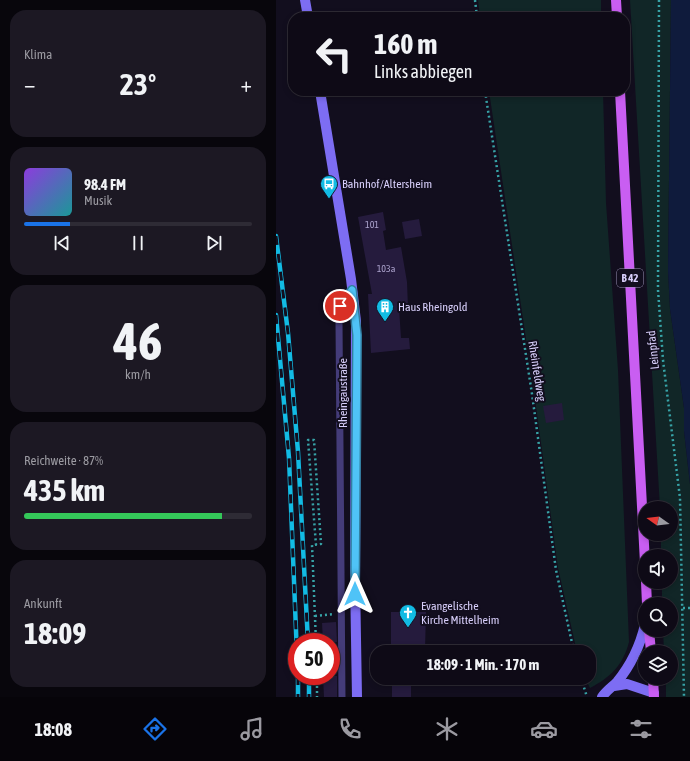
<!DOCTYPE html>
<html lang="de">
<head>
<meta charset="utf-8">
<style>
  body { margin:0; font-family:"Asap Condensed",sans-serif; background:#1c1823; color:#f1f3f6; height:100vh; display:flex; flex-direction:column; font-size:15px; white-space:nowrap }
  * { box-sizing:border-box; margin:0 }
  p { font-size:13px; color:#9b9aa1 }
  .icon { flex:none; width:22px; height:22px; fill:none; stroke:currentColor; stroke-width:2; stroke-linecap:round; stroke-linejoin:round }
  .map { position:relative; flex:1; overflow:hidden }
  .sheet { display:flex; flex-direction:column; gap:10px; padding:10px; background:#08060c; width:276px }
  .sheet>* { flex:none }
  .guide { position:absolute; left:12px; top:12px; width:342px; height:84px; border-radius:16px; box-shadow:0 2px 6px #0003,0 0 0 1px #2e2b35; background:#0e0a16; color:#f1f3f6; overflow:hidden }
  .needle { width:26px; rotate:284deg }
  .buttons { position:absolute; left:362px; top:501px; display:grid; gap:8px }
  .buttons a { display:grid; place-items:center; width:40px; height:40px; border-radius:50%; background:#0e0a16; box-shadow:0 2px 6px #0003,0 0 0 1px #2e2b35; font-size:20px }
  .speed { position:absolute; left:12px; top:633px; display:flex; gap:8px; font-size:20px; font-weight:700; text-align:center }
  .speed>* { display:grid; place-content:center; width:52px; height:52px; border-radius:50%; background:#0e0a16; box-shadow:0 2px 6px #0003,0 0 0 1px #2e2b35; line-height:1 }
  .speed .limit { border:6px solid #d22; background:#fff; color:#111 }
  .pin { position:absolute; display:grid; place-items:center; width:34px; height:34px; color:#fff; margin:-17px; border:2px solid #fff; border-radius:50%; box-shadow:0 1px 4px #0007 }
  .me { position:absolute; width:44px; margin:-22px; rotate:0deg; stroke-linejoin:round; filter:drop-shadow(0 0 3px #0008) }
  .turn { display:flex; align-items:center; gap:14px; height:84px; padding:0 20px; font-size:18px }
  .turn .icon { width:52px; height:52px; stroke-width:2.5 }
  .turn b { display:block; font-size:28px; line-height:34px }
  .big { font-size:30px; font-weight:700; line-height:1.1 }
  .sheet .card { flex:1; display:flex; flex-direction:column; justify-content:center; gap:6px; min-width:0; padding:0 14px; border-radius:16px; background:#1c1823 }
  .sheet .dial { align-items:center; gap:0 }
  .dial b { font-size:52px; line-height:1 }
  .song { display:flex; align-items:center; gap:12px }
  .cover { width:48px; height:48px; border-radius:6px; background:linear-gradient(135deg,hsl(270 70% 55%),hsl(180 70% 35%)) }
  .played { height:4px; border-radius:2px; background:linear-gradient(90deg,#1a73e8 20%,#2e2b35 20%) }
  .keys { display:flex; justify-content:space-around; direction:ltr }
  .heat { display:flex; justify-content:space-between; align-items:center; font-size:22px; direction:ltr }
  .charge { height:6px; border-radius:3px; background:linear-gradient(90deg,#34c759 87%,#2e2b35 0) }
  .trip { position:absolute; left:94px; top:645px; width:226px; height:40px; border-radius:16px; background:#0e0a16; box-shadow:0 2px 6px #0003,0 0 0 1px #2e2b35; font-weight:700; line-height:40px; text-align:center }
  .tabs { display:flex; height:64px; justify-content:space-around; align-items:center; background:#060409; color:#9b9aa1 }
  .tabs .icon { width:28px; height:28px }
  .tabs .current { color:#1a73e8 }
  .tabs b { font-size:18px; color:#f1f3f6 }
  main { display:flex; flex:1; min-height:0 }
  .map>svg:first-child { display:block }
  .green { fill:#112627 }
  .water { fill:#0f1b3c }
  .building { fill:#251b3d }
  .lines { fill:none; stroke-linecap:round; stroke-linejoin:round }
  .path { stroke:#37a3a7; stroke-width:2.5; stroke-dasharray:2 3; stroke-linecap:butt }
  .lane { stroke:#443c79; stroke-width:7 }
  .secondary { stroke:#7d6df3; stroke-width:10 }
  .primary { stroke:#c95ef2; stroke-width:10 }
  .rail-casing { stroke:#12bbe4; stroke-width:4.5 }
  .rail { stroke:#120e1e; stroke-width:3; stroke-dasharray:9; stroke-linecap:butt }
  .route-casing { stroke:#337fa1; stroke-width:10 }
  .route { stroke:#4fc3f7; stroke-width:7 }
  .labels { text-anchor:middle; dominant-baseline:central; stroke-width:4; stroke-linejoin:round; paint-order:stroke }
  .number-label { font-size:10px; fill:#aba2cc }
  .shield { fill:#120e1e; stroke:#9d95b9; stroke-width:1 }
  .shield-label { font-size:11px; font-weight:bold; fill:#d8cffb }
  .poi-label { font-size:12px; fill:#d8cffb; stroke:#120e1e; text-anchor:start }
  .street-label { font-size:12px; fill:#d8cffb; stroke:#120e1e }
</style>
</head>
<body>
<main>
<section class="sheet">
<div class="card"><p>Klima</p>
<div class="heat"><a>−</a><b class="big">23°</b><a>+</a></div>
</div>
<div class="card">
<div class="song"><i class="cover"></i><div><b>98.4 FM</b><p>Musik</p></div></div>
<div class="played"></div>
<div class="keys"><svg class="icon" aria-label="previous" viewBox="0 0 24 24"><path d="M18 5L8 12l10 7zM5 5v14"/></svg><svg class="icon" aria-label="pause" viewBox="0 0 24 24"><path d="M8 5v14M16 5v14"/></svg><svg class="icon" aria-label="next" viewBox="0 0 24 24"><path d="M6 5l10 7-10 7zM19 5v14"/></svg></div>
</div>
<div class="card dial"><b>46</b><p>km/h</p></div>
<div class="card"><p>Reichweite · 87%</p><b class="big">435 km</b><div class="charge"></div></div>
<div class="card"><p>Ankunft</p><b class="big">18:09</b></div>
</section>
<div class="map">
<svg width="414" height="697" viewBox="0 0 414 697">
  <rect width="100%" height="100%" fill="#120e1e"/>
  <g class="green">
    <path d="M 202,0 L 325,0 L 325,17 L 204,17 Z"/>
    <path d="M 354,0 L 395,0 L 392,271 L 394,309 L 408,408 L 408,431 L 414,484 L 414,697 L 390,697 L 390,678 L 395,678 L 395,652 L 388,652 L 387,630 L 395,630 L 395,604 L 386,604 L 386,582 L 395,582 L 395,556 L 385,556 L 385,534 L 395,534 L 395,508 L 384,508 Z"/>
    <path d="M 213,91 L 327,91 L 330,203 L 342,370 L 353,642 C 347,665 335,677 314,688 L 309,678 L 313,678 L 313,652 L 301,652 L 282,568 L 259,399 Z"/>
  </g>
  <path class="water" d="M 395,0 L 414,0 L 414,484 L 408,431 L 408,408 L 394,309 L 392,271 Z"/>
  <g class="building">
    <path d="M 107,212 L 110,230 L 107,231 L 110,250 L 125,247 L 131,282 L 132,308 L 123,308 L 125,338 L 133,338 L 134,349 L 95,353 L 92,294 L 96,294 L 82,217 Z"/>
    <path d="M 143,219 L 146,236 L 129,239 L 126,222 Z"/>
    <path d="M 286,403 L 288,420 L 270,423 L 267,406 Z"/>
    <path d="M 115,612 L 150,612 L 149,650 L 121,650 L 121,644 L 115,644 Z"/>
    <path d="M 60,622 L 61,642 L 47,642 L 46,623 Z"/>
    <path d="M 47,676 L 61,676 L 61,697 L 48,697 Z"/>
    <rect x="116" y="678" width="19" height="19"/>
  </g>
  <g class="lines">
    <g class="path">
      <path d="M 199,0 L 201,17"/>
      <path d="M 383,0 L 382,290 L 387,360 L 404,498 L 408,697"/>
      <path d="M 209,91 L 256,394 L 280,570 L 298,652"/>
      <path d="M 407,608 L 414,608"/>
      <path d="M 39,616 L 58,614"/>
      <path d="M 40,642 L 36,545 L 45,544 L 38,440 L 32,440 L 40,545"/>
      <path d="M 41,676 L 41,697"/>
      <path d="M 305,678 L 311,697"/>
    </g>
    <path class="lane" d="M 66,697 L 63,322 L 64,306 L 76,290"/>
    <g class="secondary">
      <path d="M 29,0 L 32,17"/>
      <path d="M 44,91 L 75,279 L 80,321 L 79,580 L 81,697"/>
      <path d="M 338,686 L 351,684 L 378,693"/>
      <path d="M 326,697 C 330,691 336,687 341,682 C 355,665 364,646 369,625"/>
    </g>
    <g class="primary">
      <path d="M 340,0 L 341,17"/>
      <path d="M 344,91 L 369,563"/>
      <path d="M 370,582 L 371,604"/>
      <path d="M 373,630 L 375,652"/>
      <path d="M 377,678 L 378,697"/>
    </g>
    <defs>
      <g id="rail">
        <path d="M 0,236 L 12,333 L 22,452 L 32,642"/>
        <path d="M 0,315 L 13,458 L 21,655"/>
        <path d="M 22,676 L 22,697"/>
        <path d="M 33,676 L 33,697"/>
      </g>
    </defs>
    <use href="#rail" class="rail-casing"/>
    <use href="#rail" class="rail"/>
  </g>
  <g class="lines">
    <defs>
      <path id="route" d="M 64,306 L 76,290 L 81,335 L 79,594"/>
    </defs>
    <use href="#route" class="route-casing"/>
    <use href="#route" class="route"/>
  </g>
  <defs>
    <symbol id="bus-pin" viewBox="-11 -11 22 30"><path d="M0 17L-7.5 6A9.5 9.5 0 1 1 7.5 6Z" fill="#12bbe4" stroke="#120e1e"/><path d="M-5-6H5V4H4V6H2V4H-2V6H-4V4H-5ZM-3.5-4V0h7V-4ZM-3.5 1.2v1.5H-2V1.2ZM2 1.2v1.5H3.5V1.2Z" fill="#fff"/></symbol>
    <symbol id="building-pin" viewBox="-11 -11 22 30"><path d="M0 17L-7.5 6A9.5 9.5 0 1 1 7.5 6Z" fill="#12bbe4" stroke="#120e1e"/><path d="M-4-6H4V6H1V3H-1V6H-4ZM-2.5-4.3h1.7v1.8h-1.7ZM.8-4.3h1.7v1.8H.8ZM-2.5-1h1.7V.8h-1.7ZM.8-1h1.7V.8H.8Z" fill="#fff"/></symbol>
    <symbol id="church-pin" viewBox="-11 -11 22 30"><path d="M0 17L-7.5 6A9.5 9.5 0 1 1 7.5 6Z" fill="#12bbe4" stroke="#120e1e"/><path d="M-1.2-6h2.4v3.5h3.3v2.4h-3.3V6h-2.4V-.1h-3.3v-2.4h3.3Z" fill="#fff"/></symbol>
  </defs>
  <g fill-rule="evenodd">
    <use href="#bus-pin" x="43" y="174" width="20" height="27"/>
    <use href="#building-pin" x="99" y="297" width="20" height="27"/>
    <use href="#church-pin" x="122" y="603" width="20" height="27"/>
  </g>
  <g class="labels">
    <g class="number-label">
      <text x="96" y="224">101</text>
      <text x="110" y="268">103a</text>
    </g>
    <rect class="shield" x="341" y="269" width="26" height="18" rx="3"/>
    <g class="shield-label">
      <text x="354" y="278">B 42</text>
    </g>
    <g class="poi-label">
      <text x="66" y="184">Bahnhof/Altersheim</text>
      <text x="122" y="307">Haus Rheingold</text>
      <text x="145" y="606">Evangelische<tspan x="145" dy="14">Kirche Mittelheim</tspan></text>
    </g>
    <g class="street-label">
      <text transform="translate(377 350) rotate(-96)">Leinpfad</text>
      <text transform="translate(261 371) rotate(81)">Rheinfeldweg</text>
      <text transform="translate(67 393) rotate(-90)">Rheingaustraße</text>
    </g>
  </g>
</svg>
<div class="buttons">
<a><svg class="needle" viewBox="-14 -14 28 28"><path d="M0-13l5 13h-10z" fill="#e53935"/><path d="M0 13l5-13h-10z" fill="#9b9aa1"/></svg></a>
<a><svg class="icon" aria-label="sound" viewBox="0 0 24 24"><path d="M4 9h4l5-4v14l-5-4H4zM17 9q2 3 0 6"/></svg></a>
<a><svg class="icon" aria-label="search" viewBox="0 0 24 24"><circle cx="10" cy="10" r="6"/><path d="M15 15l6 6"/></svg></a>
<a><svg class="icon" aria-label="layers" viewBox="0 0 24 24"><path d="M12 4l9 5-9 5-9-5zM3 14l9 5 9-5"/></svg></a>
</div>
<div class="speed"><div class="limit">50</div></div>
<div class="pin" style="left:64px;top:306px;background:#d93025"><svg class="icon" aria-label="arrive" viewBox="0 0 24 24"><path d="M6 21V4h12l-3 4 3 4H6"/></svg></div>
<svg class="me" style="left:79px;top:594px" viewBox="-20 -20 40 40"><path d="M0-17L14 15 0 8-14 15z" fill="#4fc3f7" stroke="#fff" stroke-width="4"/></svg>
<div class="trip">18:09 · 1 Min. · 170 m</div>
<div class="guide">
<div class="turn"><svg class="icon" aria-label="left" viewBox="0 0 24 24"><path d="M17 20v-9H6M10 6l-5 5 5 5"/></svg><div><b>160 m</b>Links abbiegen</div></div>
</div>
</div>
</main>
<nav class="tabs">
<b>18:08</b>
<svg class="icon current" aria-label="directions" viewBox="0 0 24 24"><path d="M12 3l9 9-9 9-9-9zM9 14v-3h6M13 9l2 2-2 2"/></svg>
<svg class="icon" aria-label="music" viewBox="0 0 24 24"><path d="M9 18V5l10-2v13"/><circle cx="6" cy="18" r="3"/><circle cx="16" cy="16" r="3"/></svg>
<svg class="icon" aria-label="phone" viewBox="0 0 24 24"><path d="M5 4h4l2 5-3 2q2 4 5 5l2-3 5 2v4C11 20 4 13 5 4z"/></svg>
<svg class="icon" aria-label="climate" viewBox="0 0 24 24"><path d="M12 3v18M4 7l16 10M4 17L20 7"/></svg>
<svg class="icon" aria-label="car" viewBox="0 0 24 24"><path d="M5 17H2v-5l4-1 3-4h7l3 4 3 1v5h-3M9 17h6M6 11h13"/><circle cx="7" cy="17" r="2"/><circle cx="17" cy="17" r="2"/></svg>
<svg class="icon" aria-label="filters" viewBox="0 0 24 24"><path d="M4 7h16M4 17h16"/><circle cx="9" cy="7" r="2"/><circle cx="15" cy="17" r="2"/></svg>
</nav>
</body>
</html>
